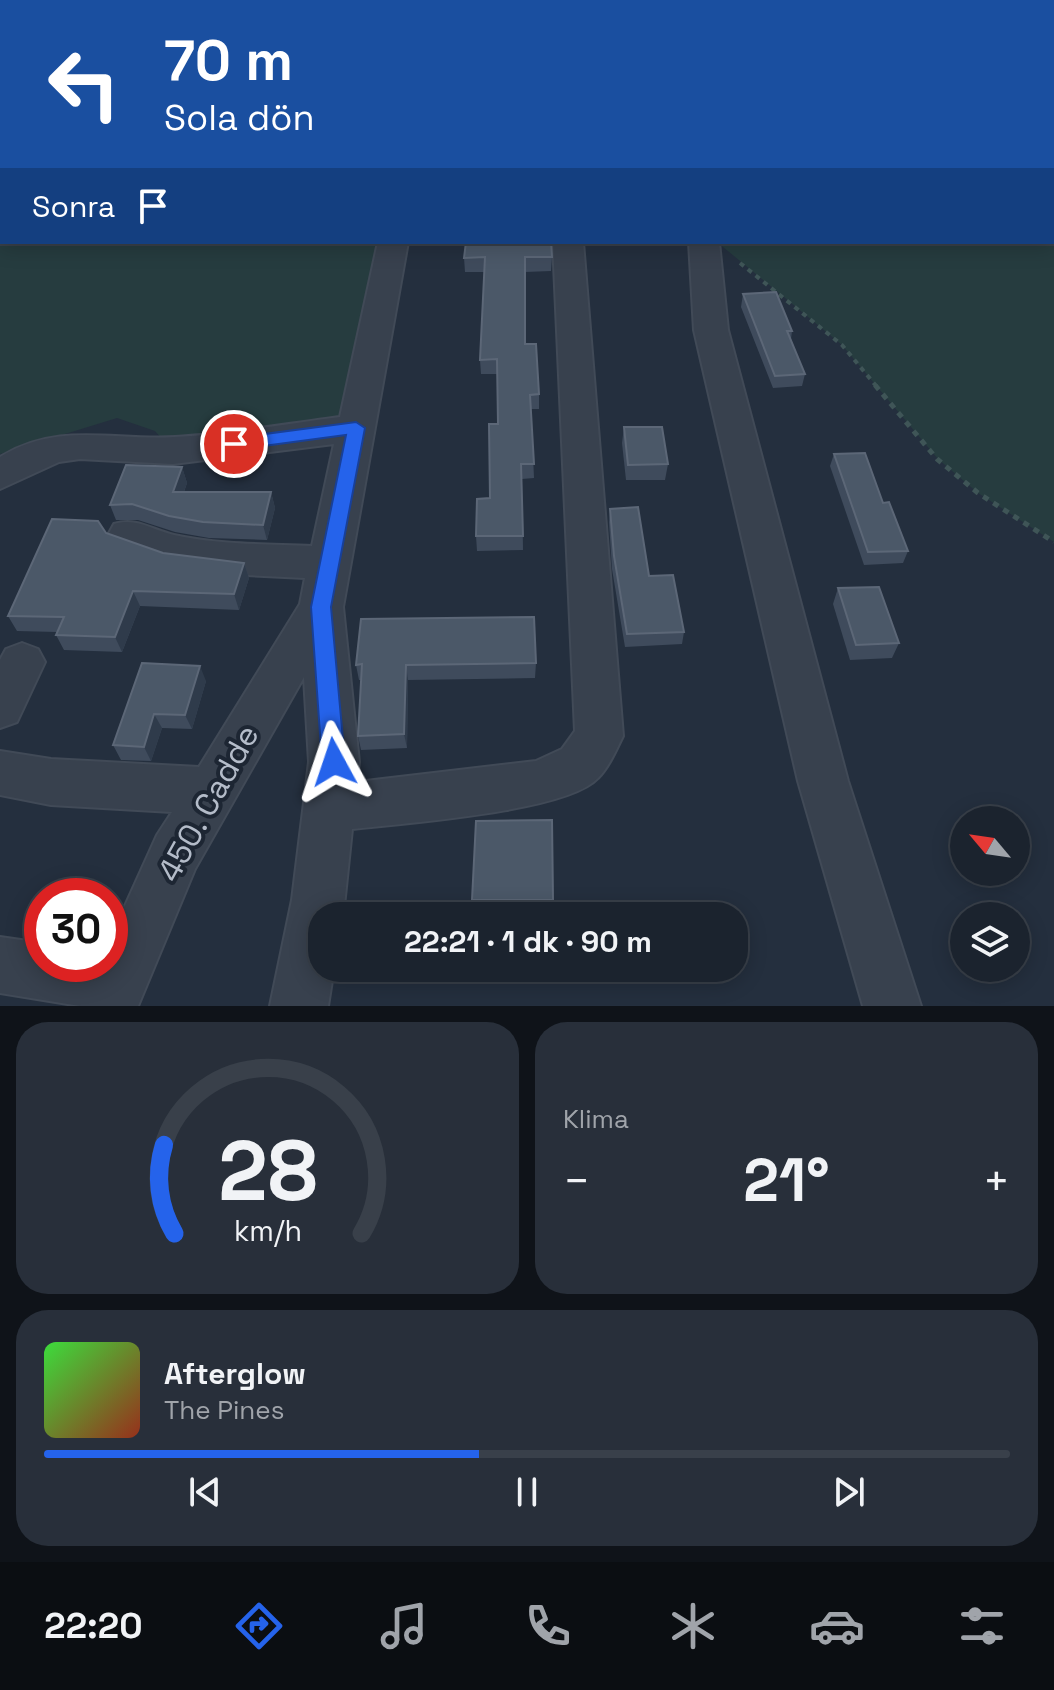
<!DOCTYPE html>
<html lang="tr">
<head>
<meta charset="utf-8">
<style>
  body { margin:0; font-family:"Space Grotesk",sans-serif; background:#282f3a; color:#f1f3f6; height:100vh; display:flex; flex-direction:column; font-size:30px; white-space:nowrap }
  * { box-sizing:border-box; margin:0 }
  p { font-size:26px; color:#a0a4aa }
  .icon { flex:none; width:44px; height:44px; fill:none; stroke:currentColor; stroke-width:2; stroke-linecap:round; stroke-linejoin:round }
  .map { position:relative; height:1006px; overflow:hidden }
  .sheet { display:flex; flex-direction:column; gap:16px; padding:16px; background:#0f1319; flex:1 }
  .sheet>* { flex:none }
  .banner { position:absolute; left:0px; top:0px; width:1054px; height:244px; box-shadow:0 4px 20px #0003,0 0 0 2px #39404a; background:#1a4fa0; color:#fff; overflow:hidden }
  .needle { width:52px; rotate:299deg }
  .controls { position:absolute; left:950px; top:806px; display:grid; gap:16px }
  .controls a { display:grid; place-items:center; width:80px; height:80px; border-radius:50%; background:#1b232e; box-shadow:0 4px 20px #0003,0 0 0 2px #39404a; font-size:40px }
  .speed { position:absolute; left:24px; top:878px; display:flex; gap:16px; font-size:40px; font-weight:700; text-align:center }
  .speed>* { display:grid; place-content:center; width:104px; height:104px; border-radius:50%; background:#1b232e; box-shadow:0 4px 20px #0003,0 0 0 2px #39404a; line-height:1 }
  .speed .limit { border:12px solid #d22; background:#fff; color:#111 }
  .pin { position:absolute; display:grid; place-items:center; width:68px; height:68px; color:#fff; margin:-34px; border:4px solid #fff; border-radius:50%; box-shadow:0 2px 8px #0007 }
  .me { position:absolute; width:88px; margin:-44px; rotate:355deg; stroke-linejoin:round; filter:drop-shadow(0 0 6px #0008) }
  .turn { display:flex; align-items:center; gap:28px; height:168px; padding:0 32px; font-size:36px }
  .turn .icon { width:104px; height:104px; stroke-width:2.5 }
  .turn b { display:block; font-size:56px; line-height:68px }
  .then { display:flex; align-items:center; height:76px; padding:0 32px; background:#0003; gap:16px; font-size:30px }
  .big { font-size:60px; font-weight:700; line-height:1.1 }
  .sheet .widget { flex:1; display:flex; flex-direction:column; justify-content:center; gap:12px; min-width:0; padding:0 28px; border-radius:32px; background:#282f3a }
  .sheet .dial { align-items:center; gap:0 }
  .dial svg { height:208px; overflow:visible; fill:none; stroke:#39404a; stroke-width:7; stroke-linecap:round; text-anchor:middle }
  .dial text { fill:#f1f3f6; stroke:none }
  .song { display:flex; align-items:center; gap:24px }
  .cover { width:96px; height:96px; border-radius:12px; background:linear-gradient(135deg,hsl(120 70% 55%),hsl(10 70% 35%)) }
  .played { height:8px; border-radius:4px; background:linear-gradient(90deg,#2563eb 45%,#39404a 45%) }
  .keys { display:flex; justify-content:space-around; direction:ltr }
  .heat { display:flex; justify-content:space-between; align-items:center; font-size:44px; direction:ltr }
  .sheet .tiles { flex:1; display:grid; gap:16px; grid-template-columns:1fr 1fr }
  .widget:last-child { grid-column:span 2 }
  .trip { position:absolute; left:308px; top:902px; width:440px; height:80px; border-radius:32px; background:#1b232e; box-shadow:0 4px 20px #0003,0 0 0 2px #39404a; font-weight:700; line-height:80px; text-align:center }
  .menu { display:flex; height:128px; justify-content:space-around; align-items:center; background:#0b0e12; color:#a0a4aa }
  .menu .icon { width:56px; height:56px }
  .menu .on { color:#2563eb }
  .menu b { font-size:36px; color:#f1f3f6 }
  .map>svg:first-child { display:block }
  .green { fill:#263c3f }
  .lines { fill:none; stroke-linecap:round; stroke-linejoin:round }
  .minor-casing { stroke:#414a57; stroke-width:4 }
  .path-far1 { stroke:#3f5557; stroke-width:4; stroke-dasharray:5 5; stroke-linecap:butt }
  .path { stroke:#3f5557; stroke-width:5; stroke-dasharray:6 6; stroke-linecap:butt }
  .minor { fill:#38414e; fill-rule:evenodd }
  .wall { fill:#3f4b5c }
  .shaded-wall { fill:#2f3b4b }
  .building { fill:#4b5868; stroke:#5c6777; stroke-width:2 }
  .route { fill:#2563eb; stroke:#184099; stroke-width:2 }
  .labels { text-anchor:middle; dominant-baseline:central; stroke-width:8; stroke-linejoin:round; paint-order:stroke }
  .near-street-label { font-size:32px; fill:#b4bcc9; stroke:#1d2633 }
</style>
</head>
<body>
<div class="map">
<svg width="1054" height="1006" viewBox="0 0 1054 1006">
  <rect width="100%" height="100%" fill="#242f3e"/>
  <g class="green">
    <path d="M 0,0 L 439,0 L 2,2 L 2,242 L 393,242 L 356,428 L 173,451 L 155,431 L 117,418 L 0,454 Z"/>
    <path d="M 525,0 L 1054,0 L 1054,542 L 978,493 L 938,459 L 842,345 L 717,242 L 1052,242 L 1052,2 Z"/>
  </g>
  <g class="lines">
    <defs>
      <g id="minor">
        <path d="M 520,0 L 542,0 L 543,2 L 521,2 Z"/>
        <path d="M 378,242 L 408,242 L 343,607 L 359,762 L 357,782 L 536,761 L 562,749 L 575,731 L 553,242 L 583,242 L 623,736 C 616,750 609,767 598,778 C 567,812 403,823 352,829 L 343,916 L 322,916 L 322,968 L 334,968 L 328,1006 L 270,1006 L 292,900 L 309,762 L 304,677 L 195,869 L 138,1006 L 80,1006 L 0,993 L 0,937 L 42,943 L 42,964 L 110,964 L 110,939 L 157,835 L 172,812 L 51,805 L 0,795 L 0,751 L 51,759 L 199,767 L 300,604 L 305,578 L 227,574 L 170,566 L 114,546 L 108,535 L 114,524 C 137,517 152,530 174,535 C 219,545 267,544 312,546 L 334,444 L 173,464 L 80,459 L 59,462 L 0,489 L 0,457 C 58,421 113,441 175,437 C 230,434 285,424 340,417 Z"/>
        <path d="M 689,242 L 719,242 L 728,330 L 848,781 L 921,1006 L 863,1006 L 798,781 L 694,330 Z"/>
        <path d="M 22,643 L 38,649 L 45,662 L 17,722 L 0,728 L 0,660 L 6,649 Z"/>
      </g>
    </defs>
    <use href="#minor" class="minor-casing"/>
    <path class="path-far1" d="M 740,263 L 842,345 L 877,387"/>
    <path class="path" d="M 875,385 L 937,459 L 978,493 L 1054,542"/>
    <use href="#minor" class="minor"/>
  </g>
  <g class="wall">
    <path d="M 552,257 L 551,271 L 525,272 L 525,344 L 539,394 L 539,409 L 531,409 L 534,478 L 522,479 L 523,550 L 477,551 L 476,536 L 490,498 L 498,424 L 497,374 L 481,374 L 480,360 L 484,272 L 465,272 L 464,258 Z"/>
    <path d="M 743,294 L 792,331 L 791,339 L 805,374 L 802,386 L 773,388 L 741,307 Z"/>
    <path d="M 624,427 L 668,464 L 665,480 L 626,480 L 622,443 Z"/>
    <path d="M 834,454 L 883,503 L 908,551 L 903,563 L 864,565 L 830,466 Z"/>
    <path d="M 182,467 L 187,483 L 184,492 L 271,492 L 275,508 L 267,540 L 209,538 L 175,532 L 138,520 L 116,520 L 110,505 Z"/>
    <path d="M 610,509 L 649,576 L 684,632 L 682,644 L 625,647 L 612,569 L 609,522 Z"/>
    <path d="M 106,533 L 163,553 L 244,563 L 249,578 L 239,610 L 140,606 L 122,652 L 64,650 L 56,635 L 57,632 L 17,631 L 8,616 Z"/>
    <path d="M 838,588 L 899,643 L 892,658 L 850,660 L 833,604 Z"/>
    <path d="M 142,663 L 206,681 L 192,729 L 162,728 L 151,761 L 121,760 L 113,745 Z"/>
    <path d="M 536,663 L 535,678 L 408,680 L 407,748 L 361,750 L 358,736 L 362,680 L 359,680 L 356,665 Z"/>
    <path d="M 472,900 L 553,900 L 552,913 L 474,913 Z"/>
  </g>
  <g class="shaded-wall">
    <path d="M 182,467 L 187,483 L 178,508 L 173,492 Z"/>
    <path d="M 271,492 L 275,508 L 267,540 L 263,525 Z"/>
    <path d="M 244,563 L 249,578 L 239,610 L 234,594 Z"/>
    <path d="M 133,591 L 140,606 L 122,652 L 115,637 Z"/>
    <path d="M 406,665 L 408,680 L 407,748 L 404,734 Z"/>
    <path d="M 200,666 L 206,681 L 192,729 L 185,715 Z"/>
    <path d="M 154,714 L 162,728 L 151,761 L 144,747 Z"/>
  </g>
  <g class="building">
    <path d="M 466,242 L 551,242 L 552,257 L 525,257 L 525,344 L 536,344 L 539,394 L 530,395 L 534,464 L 521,464 L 523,536 L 476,536 L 477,499 L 490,498 L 489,424 L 498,424 L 497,359 L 480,360 L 485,257 L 464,258 Z"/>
    <path d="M 776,292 L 792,331 L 787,331 L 805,374 L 775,376 L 743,294 Z"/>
    <path d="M 624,427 L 662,427 L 668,464 L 628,465 Z"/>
    <path d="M 865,453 L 883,503 L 889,502 L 908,551 L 868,552 L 834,454 Z"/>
    <path d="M 126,465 L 182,467 L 173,492 L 271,492 L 263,525 L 203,522 L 169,516 L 132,504 L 110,505 Z"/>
    <path d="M 638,507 L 649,576 L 673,575 L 684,632 L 627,634 L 614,556 L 610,509 Z"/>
    <path d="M 52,519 L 98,521 L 106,533 L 163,553 L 244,563 L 234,594 L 133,591 L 115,637 L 56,635 L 64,617 L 8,616 Z"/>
    <path d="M 879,587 L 899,643 L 856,645 L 838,588 Z"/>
    <path d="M 534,617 L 536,663 L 406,665 L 404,734 L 358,736 L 362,664 L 356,665 L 361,619 Z"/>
    <path d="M 142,663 L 200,666 L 185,715 L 154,714 L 144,747 L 113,745 Z"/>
    <path d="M 552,820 L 553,900 L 472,900 L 476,821 Z"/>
  </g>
  <path class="route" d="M 356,422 L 365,428 L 331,607 L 345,762 L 342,769 L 334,772 L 326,769 L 322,762 L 311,607 L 346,435 L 234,450 L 225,444 L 234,438 Z"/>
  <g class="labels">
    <g class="near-street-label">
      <text transform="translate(208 803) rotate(-61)">450. Cadde</text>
    </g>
  </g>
</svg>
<div class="controls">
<a><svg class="needle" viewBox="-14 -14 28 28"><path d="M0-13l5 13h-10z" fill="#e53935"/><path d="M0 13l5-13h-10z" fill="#a0a4aa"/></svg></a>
<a><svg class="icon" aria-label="layers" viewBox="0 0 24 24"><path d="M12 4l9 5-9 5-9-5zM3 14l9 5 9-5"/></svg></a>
</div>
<div class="speed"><div class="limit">30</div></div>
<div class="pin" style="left:234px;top:444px;background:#d93025"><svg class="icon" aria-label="arrive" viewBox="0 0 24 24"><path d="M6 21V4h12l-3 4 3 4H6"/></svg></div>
<svg class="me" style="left:334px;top:762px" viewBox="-20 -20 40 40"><path d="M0-17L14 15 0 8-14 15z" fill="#2563eb" stroke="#fff" stroke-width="4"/></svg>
<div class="trip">22:21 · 1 dk · 90 m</div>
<div class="banner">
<div class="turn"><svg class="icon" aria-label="left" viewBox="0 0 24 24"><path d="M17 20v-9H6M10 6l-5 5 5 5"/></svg><div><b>70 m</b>Sola dön</div></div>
<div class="then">Sonra<svg class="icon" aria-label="arrive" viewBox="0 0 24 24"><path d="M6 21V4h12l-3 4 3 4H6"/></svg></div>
</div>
</div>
<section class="sheet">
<div class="tiles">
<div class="widget dial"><svg viewBox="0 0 100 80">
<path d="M14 69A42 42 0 1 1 86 69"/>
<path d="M14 69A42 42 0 0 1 10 35" stroke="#2563eb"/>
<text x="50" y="56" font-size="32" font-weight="700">28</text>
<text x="50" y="72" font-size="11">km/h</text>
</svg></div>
<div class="widget"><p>Klima</p>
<div class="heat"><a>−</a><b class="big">21°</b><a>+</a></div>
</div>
<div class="widget">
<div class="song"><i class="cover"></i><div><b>Afterglow</b><p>The Pines</p></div></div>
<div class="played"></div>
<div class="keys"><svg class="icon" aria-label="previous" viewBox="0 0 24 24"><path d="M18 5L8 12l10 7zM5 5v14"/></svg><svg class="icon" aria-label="pause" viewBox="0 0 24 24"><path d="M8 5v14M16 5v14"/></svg><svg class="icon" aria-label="next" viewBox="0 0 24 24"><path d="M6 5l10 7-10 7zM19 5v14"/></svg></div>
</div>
</div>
</section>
<nav class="menu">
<b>22:20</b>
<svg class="icon on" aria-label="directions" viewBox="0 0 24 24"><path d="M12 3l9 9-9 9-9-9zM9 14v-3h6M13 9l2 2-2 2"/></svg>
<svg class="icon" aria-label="music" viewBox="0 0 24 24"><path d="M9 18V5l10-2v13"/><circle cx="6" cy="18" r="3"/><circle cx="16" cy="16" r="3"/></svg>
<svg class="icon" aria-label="phone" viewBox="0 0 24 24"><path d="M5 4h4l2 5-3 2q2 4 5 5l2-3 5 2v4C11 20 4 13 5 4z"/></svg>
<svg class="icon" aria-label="climate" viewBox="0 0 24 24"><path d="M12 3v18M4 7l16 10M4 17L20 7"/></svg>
<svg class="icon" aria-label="car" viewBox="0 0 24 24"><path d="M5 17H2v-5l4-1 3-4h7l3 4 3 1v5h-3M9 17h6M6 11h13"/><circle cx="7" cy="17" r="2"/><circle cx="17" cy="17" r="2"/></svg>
<svg class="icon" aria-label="filters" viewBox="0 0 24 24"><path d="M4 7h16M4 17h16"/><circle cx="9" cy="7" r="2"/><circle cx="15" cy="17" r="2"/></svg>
</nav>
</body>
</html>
